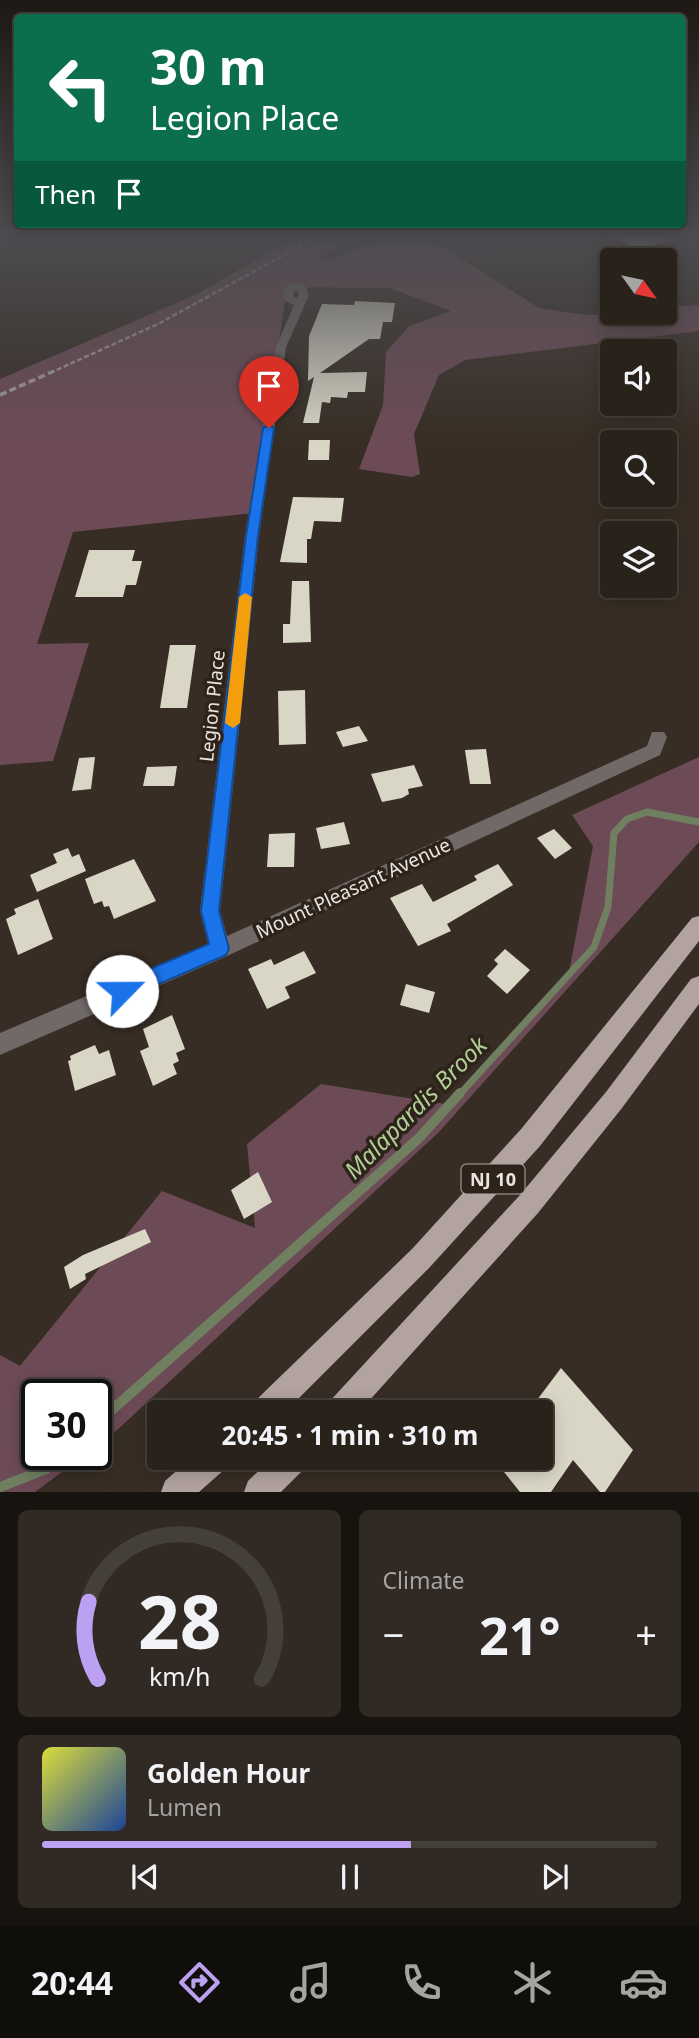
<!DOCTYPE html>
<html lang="en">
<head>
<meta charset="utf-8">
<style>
  body { margin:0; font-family:"Noto Sans",sans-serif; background:#312a24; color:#f1f3f6; height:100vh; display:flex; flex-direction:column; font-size:26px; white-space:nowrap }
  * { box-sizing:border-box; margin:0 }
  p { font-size:23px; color:#a5a4a3 }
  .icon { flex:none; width:38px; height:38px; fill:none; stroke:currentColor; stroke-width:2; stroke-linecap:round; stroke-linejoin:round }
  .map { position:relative; height:1492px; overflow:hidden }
  .details { display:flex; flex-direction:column; gap:18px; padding:18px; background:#17130f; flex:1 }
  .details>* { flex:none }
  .guide { position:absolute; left:14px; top:14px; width:672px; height:214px; border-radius:7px; box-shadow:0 4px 18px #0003,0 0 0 2px #453f3a; background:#0b6e4f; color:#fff; overflow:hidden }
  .needle { width:46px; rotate:123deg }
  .tools { position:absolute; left:600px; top:248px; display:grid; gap:14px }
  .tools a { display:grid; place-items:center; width:77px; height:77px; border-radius:7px; background:#29221b; box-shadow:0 4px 18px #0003,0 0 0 2px #453f3a; font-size:35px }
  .speed { position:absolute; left:21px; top:1379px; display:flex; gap:14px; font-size:35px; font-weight:700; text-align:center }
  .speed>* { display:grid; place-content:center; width:91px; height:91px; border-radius:50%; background:#29221b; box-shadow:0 4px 18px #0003,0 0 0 2px #453f3a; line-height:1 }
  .speed .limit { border:4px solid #111; border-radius:10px; background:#fff; color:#111 }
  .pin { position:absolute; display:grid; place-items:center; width:60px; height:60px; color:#fff; margin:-72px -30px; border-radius:50% 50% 50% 0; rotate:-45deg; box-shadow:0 0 7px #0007 }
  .pin .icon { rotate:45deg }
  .me { position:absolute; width:77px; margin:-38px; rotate:67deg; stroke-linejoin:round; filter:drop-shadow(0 0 5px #0008) }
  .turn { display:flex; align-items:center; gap:24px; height:147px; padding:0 21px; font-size:32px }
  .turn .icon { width:91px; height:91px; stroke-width:2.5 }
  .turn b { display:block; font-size:49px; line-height:60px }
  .then { display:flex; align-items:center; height:66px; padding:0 21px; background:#0003; gap:14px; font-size:26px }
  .big { font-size:52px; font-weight:700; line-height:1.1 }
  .details .card { flex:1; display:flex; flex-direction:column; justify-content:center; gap:10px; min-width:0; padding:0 24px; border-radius:10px; background:#312a24 }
  .details .dial { align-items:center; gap:0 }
  .dial svg { height:182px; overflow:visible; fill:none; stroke:#453f3a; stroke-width:7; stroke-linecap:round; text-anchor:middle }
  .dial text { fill:#f1f3f6; stroke:none }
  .song { display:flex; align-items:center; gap:21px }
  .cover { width:84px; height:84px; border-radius:10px; background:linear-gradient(135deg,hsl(60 70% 55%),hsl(220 70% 35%)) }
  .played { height:7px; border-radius:4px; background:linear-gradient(90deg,#bca0f2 60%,#453f3a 60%) }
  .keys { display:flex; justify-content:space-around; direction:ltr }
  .heat { display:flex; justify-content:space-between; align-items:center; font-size:38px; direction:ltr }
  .details .tiles { flex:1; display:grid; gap:18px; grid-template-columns:1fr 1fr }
  .card:last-child { grid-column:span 2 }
  .trip { position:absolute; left:147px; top:1400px; width:406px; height:70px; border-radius:7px; background:#29221b; box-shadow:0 4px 18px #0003,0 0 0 2px #453f3a; font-weight:700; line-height:70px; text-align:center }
  .menu { display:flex; height:112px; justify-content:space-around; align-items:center; background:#100e0b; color:#a5a4a3 }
  .menu .icon { width:49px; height:49px }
  .menu .selected { color:#bca0f2 }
  .menu b { font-size:32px; color:#f1f3f6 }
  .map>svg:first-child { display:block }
  .green { fill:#6d4b56 }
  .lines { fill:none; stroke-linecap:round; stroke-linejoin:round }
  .stream-far1 { stroke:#6f7f5f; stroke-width:7 }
  .stream { stroke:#6f7f5f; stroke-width:10 }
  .building { fill:#d9d6c6 }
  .minor { fill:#716968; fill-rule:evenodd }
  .major { fill:#b2a3a0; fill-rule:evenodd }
  .rail-far1 { stroke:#a69e97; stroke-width:2.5; stroke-dasharray:5 2.5; stroke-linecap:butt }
  .rail { stroke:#a69e97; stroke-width:3.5; stroke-dasharray:7 3.5; stroke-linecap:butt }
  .route { fill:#1a73e8; stroke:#114b97; stroke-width:2 }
  .slow { fill:#f59e0b }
  .labels { text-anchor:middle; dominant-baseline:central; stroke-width:7; stroke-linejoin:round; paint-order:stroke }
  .shield { fill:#2d231b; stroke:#b2aaa4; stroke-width:2 }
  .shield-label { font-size:18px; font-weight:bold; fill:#ebe4de }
  .street-label { font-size:19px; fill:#ebe4de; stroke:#2d231b }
  .near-water-label { font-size:24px; font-style:italic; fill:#b1cc95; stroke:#2d231b }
</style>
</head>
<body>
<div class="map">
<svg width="699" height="1492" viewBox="0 0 699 1492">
  <rect width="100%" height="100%" fill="#372d24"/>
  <g class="green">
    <path d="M 304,233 L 365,233 L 321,256 L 330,261 C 360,246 388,233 421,233 L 539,308 L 586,315 L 665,313 L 665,307 L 699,305 L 699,331 L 465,360 L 439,375 L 414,434 L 420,474 L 412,477 L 359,469 L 383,405 L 386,352 L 409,326 L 451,311 L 390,288 L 287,287 L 254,513 L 73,532 L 37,644 L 89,643 L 53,761 L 0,765 L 0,379 L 195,295 Z"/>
    <path d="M 699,757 L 699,842 L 439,1132 L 116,1431 L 96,1446 L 96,1395 L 37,1395 L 37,1454 L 86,1454 L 35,1492 L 0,1492 L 0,1355 L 20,1366 L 162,1191 L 255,1228 L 247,1144 L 321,1084 L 451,1105 L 569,972 L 593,846 L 572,815 Z"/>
  </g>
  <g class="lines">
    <path class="stream-far1" d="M 459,1095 L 594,947 L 608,907 L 614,833 L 627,819 L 647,812 L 699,822"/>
    <g class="stream">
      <path d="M 96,1424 L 418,1139 L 460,1093"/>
      <path d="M 0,1487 L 46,1469 L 62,1454"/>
    </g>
  </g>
  <g class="building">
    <path d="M 603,233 L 679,233 L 679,239 L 637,249 Z"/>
    <path d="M 355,301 L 395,303 L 392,322 L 383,322 L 380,339 L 369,339 L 320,373 L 367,372 L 365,392 L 348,392 L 347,398 L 331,397 L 330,403 L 322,402 L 319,423 L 303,423 L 314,377 L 308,381 L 309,336 L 322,304 L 354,305 Z"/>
    <path d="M 309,440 L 330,440 L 329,460 L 308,460 Z"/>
    <path d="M 293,497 L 344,498 L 341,522 L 314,521 L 311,539 L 307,539 L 307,563 L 280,562 Z"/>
    <path d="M 89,550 L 135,550 L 132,561 L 142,561 L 136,585 L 126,585 L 123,597 L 75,597 Z"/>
    <path d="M 292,581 L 309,581 L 311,642 L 283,643 L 283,624 L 290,624 Z"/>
    <path d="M 170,645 L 196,645 L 187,708 L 160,708 Z"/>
    <path d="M 305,690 L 306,744 L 279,745 L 278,691 Z"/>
    <path d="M 359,726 L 368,741 L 343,747 L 336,732 Z"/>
    <path d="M 486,749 L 491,784 L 470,784 L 465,750 Z"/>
    <path d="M 95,757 L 91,789 L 72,791 L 79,758 Z"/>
    <path d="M 414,765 L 423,786 L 408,789 L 409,794 L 402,798 L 382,802 L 371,774 Z"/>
    <path d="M 177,766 L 174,786 L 143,786 L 147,767 Z"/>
    <path d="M 344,822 L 350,844 L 321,849 L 316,828 Z"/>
    <path d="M 554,829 L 572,848 L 555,859 L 537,838 Z"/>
    <path d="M 295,833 L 294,867 L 267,867 L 269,834 Z"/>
    <path d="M 68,848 L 72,857 L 79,854 L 86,871 L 37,892 L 30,875 L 57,863 L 53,854 Z"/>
    <path d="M 134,859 L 156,901 L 114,919 L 109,906 L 104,907 L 102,901 L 94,904 L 85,879 Z"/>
    <path d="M 498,864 L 513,885 L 447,924 L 451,931 L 418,946 L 390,898 L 422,884 L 433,902 L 477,880 L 474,876 Z"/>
    <path d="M 38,899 L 53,939 L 18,955 L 6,919 L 16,914 L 14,909 Z"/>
    <path d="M 505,949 L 530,970 L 507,994 L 487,976 L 498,964 L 494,960 Z"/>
    <path d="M 304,951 L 316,973 L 285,987 L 290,998 L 267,1009 L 248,969 L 271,959 L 274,965 Z"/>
    <path d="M 406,984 L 435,992 L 429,1013 L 400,1005 Z"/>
    <path d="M 172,1015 L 185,1049 L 176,1053 L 179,1061 L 173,1064 L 177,1074 L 153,1086 L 140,1051 L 149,1047 L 143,1029 Z"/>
    <path d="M 95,1045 L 99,1054 L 109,1050 L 116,1075 L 75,1091 L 68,1061 L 71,1060 L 70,1056 Z"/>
    <path d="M 258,1172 L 272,1202 L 244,1219 L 231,1190 Z"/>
    <path d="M 145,1229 L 151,1242 L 85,1274 L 86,1279 L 70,1289 L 64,1267 L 83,1255 Z"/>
    <path d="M 561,1368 L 633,1450 L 605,1492 L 600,1492 L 573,1460 L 551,1492 L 520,1492 L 493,1458 L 541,1458 L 541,1412 L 528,1412 Z"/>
  </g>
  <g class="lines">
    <path class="minor" d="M 298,283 L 305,286 L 309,295 L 286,347 L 259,536 L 220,911 L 227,936 L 647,746 L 652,732 L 664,732 L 667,737 L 660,755 L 227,956 L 0,1055 L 0,1033 L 208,944 L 200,911 L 245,536 L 276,347 L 294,305 L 286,301 L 283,292 L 288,285 ZM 296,289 L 299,294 L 296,299 L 293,294 Z"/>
    <g class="major">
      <path d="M 699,916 L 699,941 L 540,1146 L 430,1267 L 285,1412 L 249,1412 L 254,1402 L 412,1249 L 522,1128 L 692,918 Z"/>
      <path d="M 699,976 L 699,1004 L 622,1108 L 538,1213 L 359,1412 L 324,1412 L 329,1402 L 520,1195 L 606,1092 L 691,979 Z"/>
      <path d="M 191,1458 L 229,1458 L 225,1469 L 199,1492 L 161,1492 L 165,1481 Z"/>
      <path d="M 272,1458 L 308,1458 L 304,1469 L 281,1492 L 244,1492 L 248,1481 Z"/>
    </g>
    <path class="rail-far1" d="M 50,373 L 158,324 L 324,233"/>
    <path class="rail" d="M 0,395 L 54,371"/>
  </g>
  <linearGradient id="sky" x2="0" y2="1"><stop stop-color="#1e1914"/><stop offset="0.53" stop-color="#4d4c50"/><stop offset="1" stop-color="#4d4c50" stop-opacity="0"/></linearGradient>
  <rect width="699" height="442" fill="url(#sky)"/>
  <path class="route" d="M 269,425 L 274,428 L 258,536 L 219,911 L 229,949 L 226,955 L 122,1000 L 115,998 L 112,991 L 115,984 L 209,944 L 201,911 L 246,536 L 263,428 Z"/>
  <path class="slow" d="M 245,593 L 252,597 L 240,723 L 233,728 L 225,723 L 239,597 Z"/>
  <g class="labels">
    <rect class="shield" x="461.5" y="1164.5" width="63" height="29" rx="5"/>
    <g class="shield-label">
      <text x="493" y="1179">NJ 10</text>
    </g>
    <g class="street-label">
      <text transform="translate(212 706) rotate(-84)">Legion Place</text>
      <text transform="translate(353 888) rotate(-25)">Mount Pleasant Avenue</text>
    </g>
    <g class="near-water-label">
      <text transform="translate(415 1107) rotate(-45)">Malapardis Brook</text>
    </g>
  </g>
</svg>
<div class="tools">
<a><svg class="needle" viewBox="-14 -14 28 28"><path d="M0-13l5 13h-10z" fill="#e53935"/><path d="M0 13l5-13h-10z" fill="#a5a4a3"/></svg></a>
<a><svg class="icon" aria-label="sound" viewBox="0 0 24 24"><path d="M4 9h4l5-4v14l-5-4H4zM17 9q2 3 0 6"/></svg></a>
<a><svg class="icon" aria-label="search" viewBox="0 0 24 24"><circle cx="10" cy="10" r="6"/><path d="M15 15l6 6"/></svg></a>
<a><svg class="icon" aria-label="layers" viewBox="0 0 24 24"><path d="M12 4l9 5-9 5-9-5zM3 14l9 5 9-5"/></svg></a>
</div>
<div class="speed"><div class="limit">30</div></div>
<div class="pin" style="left:269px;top:428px;background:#d93025"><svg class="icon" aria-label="arrive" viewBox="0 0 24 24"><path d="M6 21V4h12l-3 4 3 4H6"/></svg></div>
<svg class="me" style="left:122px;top:991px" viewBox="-20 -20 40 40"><circle r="19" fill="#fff"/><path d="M0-13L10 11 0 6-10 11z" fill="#1a73e8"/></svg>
<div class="trip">20:45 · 1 min · 310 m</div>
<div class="guide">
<div class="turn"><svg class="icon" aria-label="left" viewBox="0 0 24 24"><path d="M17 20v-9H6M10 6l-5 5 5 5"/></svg><div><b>30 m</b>Legion Place</div></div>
<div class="then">Then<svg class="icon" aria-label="arrive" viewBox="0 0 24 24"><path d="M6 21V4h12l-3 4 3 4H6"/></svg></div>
</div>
</div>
<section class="details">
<div class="tiles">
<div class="card dial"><svg viewBox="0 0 100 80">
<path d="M14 69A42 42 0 1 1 86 69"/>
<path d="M14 69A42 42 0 0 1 10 35" stroke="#bca0f2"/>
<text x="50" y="56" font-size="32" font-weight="700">28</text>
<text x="50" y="72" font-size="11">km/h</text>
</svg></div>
<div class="card"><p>Climate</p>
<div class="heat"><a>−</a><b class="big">21°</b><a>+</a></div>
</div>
<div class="card">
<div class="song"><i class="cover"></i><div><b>Golden Hour</b><p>Lumen</p></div></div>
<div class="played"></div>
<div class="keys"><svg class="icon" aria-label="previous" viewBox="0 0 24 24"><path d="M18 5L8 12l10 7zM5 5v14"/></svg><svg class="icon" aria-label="pause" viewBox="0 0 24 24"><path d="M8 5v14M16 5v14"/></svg><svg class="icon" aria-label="next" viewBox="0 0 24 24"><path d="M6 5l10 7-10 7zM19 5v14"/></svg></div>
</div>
</div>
</section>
<nav class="menu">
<b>20:44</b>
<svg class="icon selected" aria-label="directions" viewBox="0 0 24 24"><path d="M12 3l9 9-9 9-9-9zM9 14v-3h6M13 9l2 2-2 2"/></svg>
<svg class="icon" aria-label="music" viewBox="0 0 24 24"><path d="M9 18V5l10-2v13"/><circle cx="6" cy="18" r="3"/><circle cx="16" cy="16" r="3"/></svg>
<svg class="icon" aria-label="phone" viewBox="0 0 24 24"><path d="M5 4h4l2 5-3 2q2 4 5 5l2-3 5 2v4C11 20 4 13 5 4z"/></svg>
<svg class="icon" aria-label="climate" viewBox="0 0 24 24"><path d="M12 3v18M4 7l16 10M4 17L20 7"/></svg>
<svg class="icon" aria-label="car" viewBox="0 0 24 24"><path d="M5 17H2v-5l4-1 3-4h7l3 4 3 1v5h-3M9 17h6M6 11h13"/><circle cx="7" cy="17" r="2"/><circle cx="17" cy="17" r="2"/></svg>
</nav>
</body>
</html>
